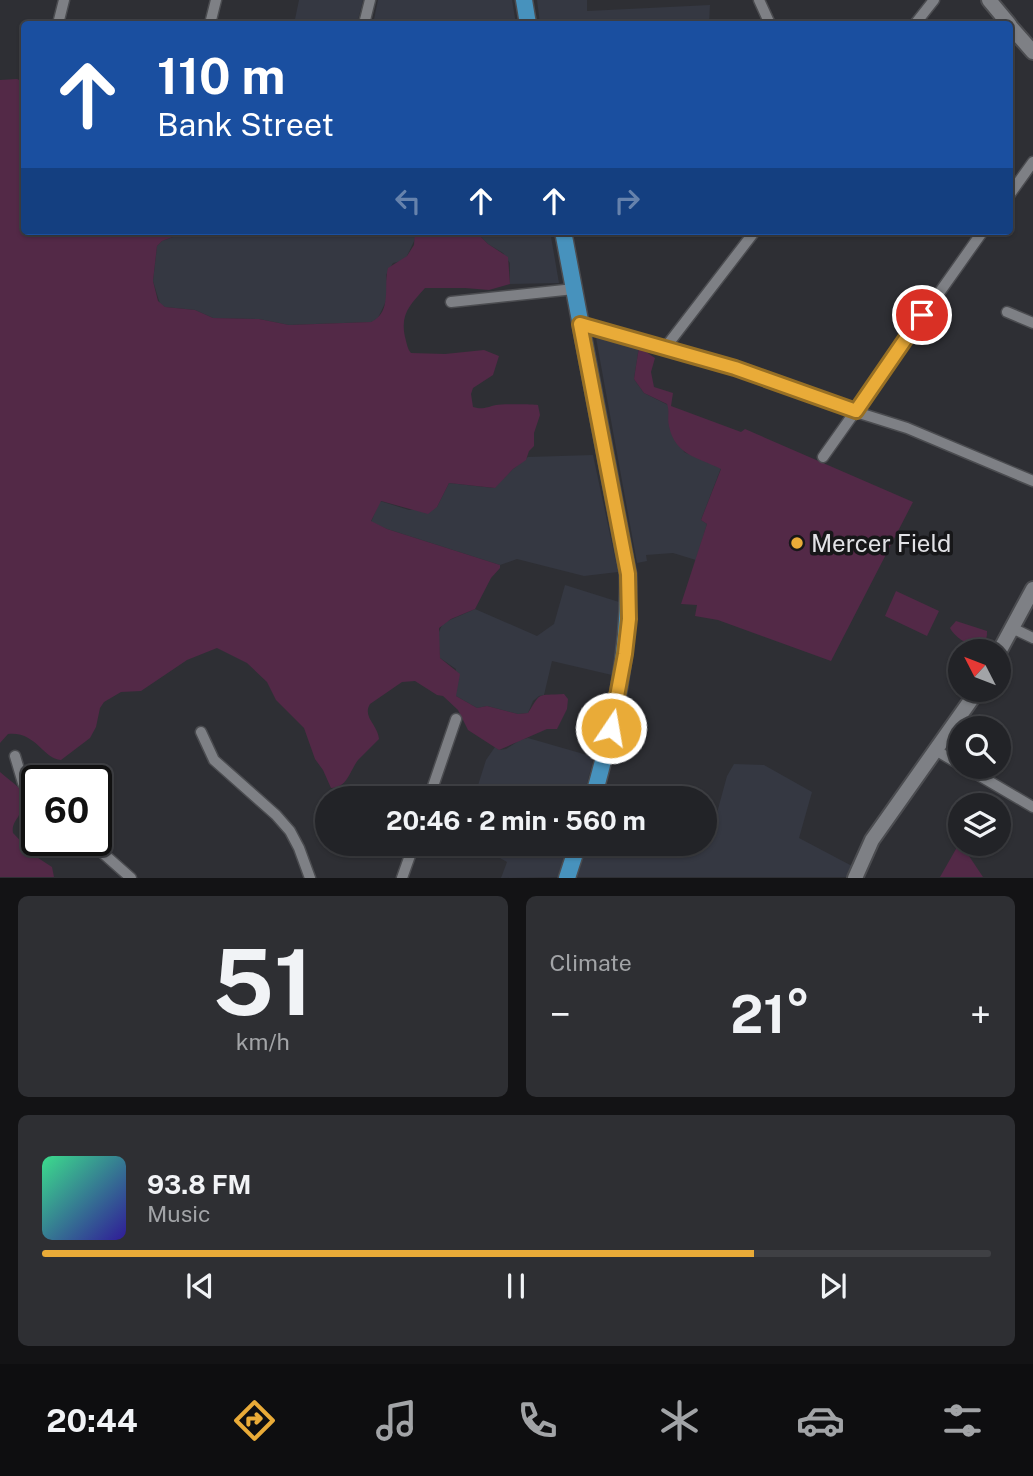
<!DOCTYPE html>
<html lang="en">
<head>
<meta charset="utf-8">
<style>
  body { margin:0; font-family:"Public Sans",sans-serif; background:#2e2f33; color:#f1f3f6; height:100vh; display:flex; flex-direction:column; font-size:26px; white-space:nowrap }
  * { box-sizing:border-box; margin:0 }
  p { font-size:23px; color:#a2a4a7 }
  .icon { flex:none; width:38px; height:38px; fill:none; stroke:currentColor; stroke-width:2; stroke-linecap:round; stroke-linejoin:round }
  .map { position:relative; height:878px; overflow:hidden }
  .drawer { display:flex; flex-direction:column; gap:18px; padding:18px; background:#131315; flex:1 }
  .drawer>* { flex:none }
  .hud { position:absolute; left:21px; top:21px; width:992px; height:214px; border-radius:7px; box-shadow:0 2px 5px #0004,0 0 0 2px #3f4044; background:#1a4fa0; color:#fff; overflow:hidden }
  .needle { width:46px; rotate:312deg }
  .tools { position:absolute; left:948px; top:639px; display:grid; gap:14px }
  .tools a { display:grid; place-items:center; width:63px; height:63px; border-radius:50%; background:#222327; box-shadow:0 2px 5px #0004,0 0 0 2px #3f4044; font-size:35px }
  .speed { position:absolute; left:21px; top:765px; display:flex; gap:14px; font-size:35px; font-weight:700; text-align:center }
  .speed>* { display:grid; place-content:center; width:91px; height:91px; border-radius:50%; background:#222327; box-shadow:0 2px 5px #0004,0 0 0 2px #3f4044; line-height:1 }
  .speed .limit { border:4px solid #111; border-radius:10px; background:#fff; color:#111 }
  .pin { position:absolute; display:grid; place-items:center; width:60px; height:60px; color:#fff; margin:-30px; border:4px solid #fff; border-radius:50%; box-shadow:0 2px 7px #0007 }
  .me { position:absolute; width:77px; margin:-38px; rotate:12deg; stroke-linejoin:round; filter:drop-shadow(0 0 5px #0008) }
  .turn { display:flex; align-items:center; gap:24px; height:147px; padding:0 21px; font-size:32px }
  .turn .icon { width:91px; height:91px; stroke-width:2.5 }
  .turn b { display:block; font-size:49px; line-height:60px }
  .lanes { display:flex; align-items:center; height:66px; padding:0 21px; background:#0003; justify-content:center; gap:35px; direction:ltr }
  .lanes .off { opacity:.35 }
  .big { font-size:52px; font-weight:700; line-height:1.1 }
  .drawer .tile { flex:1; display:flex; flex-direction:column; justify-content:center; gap:10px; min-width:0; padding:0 24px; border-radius:10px; background:#2e2f33 }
  .drawer .dial { align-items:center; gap:0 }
  .dial b { font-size:91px; line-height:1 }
  .song { display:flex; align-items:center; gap:21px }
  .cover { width:84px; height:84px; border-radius:10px; background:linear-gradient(135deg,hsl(150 70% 55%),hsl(250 70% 35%)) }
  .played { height:7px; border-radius:4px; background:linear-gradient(90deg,#e9ab38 75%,#3f4044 75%) }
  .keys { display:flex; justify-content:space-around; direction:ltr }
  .heat { display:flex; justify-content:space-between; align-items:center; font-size:38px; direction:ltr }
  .drawer .tiles { flex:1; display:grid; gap:18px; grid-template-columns:1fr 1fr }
  .tile:last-child { grid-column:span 2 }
  .trip { position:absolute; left:315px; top:786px; width:402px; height:70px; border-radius:35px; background:#222327; box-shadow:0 2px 5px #0004,0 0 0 2px #3f4044; font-weight:700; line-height:70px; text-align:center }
  .tab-bar { display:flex; height:112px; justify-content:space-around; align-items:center; background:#0e0e10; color:#a2a4a7 }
  .tab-bar .icon { width:49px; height:49px }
  .tab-bar .selected { color:#e9ab38 }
  .tab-bar b { font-size:32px; color:#f1f3f6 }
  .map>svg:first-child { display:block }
  .built { fill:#353842 }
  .green { fill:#532947 }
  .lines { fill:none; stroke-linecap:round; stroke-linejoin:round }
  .street-casing { stroke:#4b4c50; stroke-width:13 }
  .secondary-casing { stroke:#4b4c50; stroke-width:18 }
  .primary-casing { stroke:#4b4c50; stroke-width:19 }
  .street { stroke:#7e8085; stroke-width:10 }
  .secondary { stroke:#7e8085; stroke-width:14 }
  .primary { stroke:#4792bd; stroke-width:16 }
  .route-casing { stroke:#976f24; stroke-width:18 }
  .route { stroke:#e9ab38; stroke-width:12 }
  .poi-dot { fill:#e9ab38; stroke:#171719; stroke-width:2.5 }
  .labels { text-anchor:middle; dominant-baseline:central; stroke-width:7; stroke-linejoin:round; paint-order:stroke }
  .poi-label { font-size:24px; fill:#e2e2e6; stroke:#171719; text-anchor:start }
</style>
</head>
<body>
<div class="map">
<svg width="1033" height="878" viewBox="0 0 1033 878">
  <rect width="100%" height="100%" fill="#2e2f34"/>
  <g class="built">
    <path d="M 299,0 L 363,0 L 357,24 L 294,24 Z"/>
    <path d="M 378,0 L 512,0 L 516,24 L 373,24 Z"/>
    <path d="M 537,0 L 587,0 L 587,11 L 710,5 L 709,24 L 540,24 Z"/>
    <path d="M 188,231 L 415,231 L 415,239 L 407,256 L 402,261 L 393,263 L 386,275 L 388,288 L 386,301 L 377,320 L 371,322 L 289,325 L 259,319 L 213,318 L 195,310 L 165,307 L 160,304 L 153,281 L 157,246 L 162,241 Z"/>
    <path d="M 475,231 L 550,231 L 559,283 L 510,284 L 510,263 L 503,253 L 488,244 Z"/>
    <path d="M 596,338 L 639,347 L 634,379 L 644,393 L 670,406 L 684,452 L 721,468 L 701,520 L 707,524 L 696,560 L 673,553 L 646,555 L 647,561 L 637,563 Z"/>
    <path d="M 593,455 L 618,572 L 584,576 L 517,559 L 500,565 L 387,529 L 371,522 L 380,501 L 409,510 L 437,507 L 449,483 L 494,488 L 513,469 L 528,457 Z"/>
    <path d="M 565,585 L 619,602 L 618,647 L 612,675 L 552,661 L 544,695 L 539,696 L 533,701 L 528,713 L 518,714 L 487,706 L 477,708 L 456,696 L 456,669 L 440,658 L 438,634 L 443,623 L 475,609 L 537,636 L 554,624 Z"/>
    <path d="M 528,738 L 594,757 L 583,798 L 474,798 L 486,760 L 495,747 L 499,750 L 506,749 L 520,740 Z"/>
    <path d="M 734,764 L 764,765 L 812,792 L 799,838 L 852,866 L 848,877 L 575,877 L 588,844 L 673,844 L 693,849 L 708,846 L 727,776 Z"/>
    <path d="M 462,844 L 569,844 L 558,877 L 501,878 L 507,862 L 479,846 L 477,849 Z"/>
  </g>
  <g class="green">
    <path d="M 17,79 L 24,82 L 24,231 L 188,231 L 162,241 L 157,246 L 153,281 L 158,301 L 165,307 L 195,310 L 213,318 L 259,319 L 289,325 L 371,322 C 393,312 383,285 388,268 L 407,256 L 414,245 L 415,231 L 475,231 L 488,244 L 508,257 L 510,284 L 489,290 L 465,288 L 425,288 C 410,305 400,314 405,337 C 407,344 407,348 411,353 L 445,354 L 484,350 L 499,356 L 493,375 L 473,388 L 471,394 L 473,407 C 483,410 487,407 496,405 C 503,404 532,404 538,405 L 540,415 L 534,433 L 534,446 L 529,451 L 526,460 L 513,469 L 495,488 L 449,483 L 437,507 L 428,514 L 381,501 L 371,521 L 387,529 L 500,565 L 500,568 L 491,578 L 475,609 L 451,619 L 439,628 L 440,658 L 460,674 L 456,696 L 477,708 L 487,706 L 518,714 L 528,713 C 542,691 536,696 564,694 L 568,699 L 567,709 L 557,729 L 547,729 L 499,750 L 468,730 L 458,710 L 443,696 L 437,695 L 415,681 L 402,682 L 370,704 C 362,717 378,725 379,739 C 372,746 365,753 358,760 C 349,772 348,787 331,788 L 323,770 L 315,759 L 304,728 L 276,700 L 267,682 L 247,663 L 217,648 L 187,660 L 141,691 L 121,692 L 104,702 L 100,708 L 96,727 L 90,738 L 61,760 C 43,759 36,731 8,734 L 0,743 L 0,80 Z"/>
    <path d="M 639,347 L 655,358 L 651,372 L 654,387 L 673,393 L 671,406 L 741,432 L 745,429 L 913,502 L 831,661 L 718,620 L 695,616 L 697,605 L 681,604 L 707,524 L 701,520 L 721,469 C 697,457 675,455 669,426 C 667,418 670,412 667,404 L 644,393 L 634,379 Z"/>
    <path d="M 896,591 L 939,611 L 927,636 L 885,616 Z"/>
    <path d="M 956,621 L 987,631 C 988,658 957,642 950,628 Z"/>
    <path d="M 0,772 C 19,789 32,791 18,817 C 14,823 12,826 13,833 L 35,856 L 52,867 L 54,877 L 0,877 Z"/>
    <path d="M 960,842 L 961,844 L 983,877 L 940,877 Z"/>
  </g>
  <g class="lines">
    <defs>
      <g id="street">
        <path d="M 759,0 L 770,24"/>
        <path d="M 58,24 L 64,0"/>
        <path d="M 210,24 L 216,0"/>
        <path d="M 364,24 L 370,0"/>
        <path d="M 915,24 L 934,0"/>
        <path d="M 1010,194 L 1033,162"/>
        <path d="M 451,302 L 574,289"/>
        <path d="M 1007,312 L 1033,323"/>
        <path d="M 580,324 L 735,368 L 840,407 L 907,428 L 1033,481"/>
        <path d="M 665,348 L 755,231"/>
        <path d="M 823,457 L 983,231"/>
        <path d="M 1012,628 L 1033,638"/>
        <path d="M 201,732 L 214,760 L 276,815 L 290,831 L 299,848 L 310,878"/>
        <path d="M 937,751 L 961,765"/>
        <path d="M 15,756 L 23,783 L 37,795"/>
        <path d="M 963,766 L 1033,807"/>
        <path d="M 429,798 L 456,719"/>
        <path d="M 88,840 L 131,878"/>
        <path d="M 402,878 L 414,844"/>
      </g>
      <g id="secondary">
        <path d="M 989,0 L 1009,24"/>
        <path d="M 1010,26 L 1033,52"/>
        <path d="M 999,652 L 1033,589"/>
        <path d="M 855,878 L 872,840 L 978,690"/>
      </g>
      <g id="primary">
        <path d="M 524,0 L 528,24"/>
        <path d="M 563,231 L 628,574 C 630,651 614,724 593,798"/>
        <path d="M 567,878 L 578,844"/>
      </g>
    </defs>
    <use href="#street" class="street-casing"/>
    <use href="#secondary" class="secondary-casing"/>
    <use href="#primary" class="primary-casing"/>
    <use href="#street" class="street"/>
    <use href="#secondary" class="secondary"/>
    <use href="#primary" class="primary"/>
  </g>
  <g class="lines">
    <defs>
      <path id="route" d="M 611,728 L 625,654 L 629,619 L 628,574 L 580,324 L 735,368 L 856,411 L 922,315"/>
    </defs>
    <use href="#route" class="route-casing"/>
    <use href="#route" class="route"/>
  </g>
  <circle class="poi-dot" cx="797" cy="543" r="7"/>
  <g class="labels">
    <g class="poi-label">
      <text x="811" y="543">Mercer Field</text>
    </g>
  </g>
</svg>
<div class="tools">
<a><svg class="needle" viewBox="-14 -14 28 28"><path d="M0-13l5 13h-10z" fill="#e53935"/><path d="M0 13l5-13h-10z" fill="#a2a4a7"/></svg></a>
<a><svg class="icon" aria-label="search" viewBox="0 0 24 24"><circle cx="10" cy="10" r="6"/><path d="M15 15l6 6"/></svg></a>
<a><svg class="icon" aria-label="layers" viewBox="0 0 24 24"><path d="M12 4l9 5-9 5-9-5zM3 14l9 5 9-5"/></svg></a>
</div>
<div class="speed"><div class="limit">60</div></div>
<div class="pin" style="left:922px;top:315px;background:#d93025"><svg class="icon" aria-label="arrive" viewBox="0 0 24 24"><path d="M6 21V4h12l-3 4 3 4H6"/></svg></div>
<svg class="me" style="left:611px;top:728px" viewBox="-20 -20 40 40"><circle r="17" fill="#e9ab38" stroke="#fff" stroke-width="3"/><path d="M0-11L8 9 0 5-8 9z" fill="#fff"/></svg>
<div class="trip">20:46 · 2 min · 560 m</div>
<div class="hud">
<div class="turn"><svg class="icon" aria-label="ahead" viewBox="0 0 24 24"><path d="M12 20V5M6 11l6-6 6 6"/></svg><div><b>110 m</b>Bank Street</div></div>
<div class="lanes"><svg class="icon off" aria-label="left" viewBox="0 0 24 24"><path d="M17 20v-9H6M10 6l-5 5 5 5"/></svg><svg class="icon" aria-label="ahead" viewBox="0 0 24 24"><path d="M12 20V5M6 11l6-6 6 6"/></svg><svg class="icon" aria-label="ahead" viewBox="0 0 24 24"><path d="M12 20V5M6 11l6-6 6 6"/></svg><svg class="icon off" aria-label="right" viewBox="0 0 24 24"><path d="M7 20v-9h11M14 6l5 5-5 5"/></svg></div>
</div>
</div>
<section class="drawer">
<div class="tiles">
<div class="tile dial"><b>51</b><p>km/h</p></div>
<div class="tile"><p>Climate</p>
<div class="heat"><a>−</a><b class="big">21°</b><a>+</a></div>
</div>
<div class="tile">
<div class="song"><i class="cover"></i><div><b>93.8 FM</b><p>Music</p></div></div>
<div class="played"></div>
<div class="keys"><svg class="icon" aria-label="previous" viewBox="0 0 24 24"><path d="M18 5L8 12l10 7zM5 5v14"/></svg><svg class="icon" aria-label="pause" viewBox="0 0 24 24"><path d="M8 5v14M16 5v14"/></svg><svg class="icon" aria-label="next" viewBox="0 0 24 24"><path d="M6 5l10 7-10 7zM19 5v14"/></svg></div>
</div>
</div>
</section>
<nav class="tab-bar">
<b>20:44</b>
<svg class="icon selected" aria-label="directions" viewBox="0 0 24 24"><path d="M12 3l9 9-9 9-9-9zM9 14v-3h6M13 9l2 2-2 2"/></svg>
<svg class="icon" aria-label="music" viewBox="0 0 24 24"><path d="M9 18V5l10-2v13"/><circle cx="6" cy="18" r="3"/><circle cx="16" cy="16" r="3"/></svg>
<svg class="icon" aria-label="phone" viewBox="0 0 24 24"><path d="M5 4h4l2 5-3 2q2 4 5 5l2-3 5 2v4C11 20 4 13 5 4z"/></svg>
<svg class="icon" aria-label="climate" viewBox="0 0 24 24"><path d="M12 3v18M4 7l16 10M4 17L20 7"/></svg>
<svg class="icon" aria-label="car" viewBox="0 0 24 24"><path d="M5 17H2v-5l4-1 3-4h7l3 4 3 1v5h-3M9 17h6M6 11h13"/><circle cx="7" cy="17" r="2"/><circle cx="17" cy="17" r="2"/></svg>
<svg class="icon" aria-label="filters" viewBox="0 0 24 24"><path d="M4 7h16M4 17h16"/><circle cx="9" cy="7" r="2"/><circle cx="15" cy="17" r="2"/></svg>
</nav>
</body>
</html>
